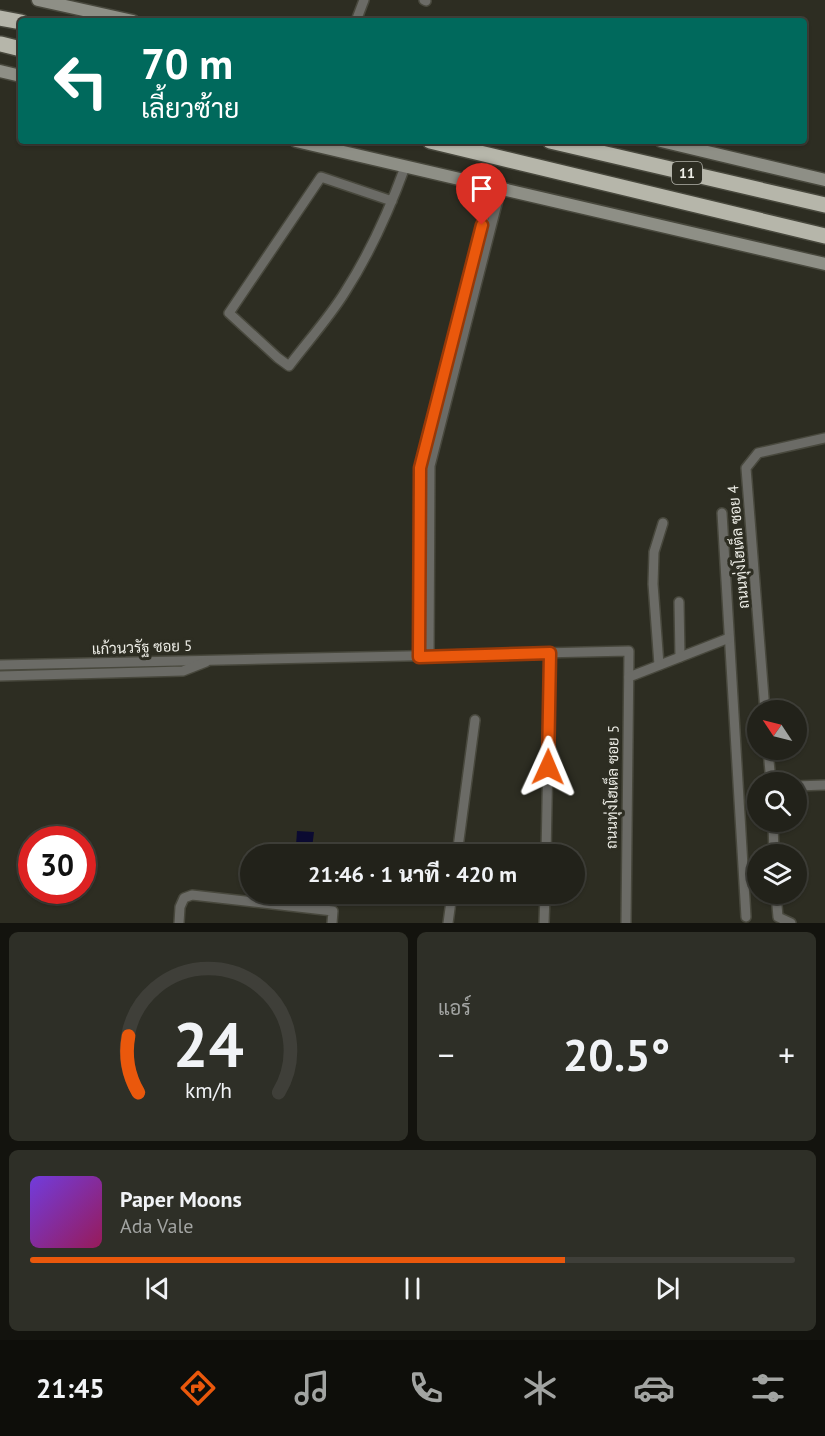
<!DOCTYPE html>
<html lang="th">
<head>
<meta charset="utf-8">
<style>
  body { margin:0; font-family:"PT Sans",Sarabun,sans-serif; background:#2e2f27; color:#f1f3f6; height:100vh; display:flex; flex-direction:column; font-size:22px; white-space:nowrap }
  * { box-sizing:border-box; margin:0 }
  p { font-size:20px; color:#a2a4a2 }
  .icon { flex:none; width:33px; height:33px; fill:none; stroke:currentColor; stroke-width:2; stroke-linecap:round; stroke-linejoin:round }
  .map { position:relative; height:923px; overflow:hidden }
  .side { display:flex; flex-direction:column; gap:9px; padding:9px; background:#13130e; flex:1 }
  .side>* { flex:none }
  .guide { position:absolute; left:18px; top:18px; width:789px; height:126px; border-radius:6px; box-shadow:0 2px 4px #0004,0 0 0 2px #3f3f39; background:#00695c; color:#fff; overflow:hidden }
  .needle { width:39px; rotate:305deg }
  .buttons { position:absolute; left:747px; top:700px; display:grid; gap:12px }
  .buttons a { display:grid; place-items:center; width:60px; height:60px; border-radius:50%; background:#22221a; box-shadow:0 2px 4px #0004,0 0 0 2px #3f3f39; font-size:30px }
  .speed { position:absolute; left:18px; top:826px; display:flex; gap:12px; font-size:30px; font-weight:700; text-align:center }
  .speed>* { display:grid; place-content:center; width:78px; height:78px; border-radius:50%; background:#22221a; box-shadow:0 2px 4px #0004,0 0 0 2px #3f3f39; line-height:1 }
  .speed .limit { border:9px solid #d22; background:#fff; color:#111 }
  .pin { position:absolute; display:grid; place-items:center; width:51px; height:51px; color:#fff; margin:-62px -26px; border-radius:50% 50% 50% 0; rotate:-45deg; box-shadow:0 0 6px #0007 }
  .pin .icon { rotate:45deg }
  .me { position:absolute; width:66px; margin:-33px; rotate:1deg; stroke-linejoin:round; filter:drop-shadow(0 0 4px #0008) }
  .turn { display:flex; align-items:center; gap:21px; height:126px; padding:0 24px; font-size:27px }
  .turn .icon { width:78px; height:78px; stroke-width:2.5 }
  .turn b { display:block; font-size:42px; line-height:51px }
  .big { font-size:45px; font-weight:800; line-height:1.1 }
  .side .tile { flex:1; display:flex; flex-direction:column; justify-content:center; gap:9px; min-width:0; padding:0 21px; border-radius:9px; background:#2e2f27 }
  .side .dial { align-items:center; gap:0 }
  .dial svg { height:156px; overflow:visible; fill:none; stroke:#3f3f39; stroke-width:7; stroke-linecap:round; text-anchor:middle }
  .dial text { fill:#f1f3f6; stroke:none }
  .song { display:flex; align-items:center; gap:18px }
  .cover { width:72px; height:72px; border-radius:9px; background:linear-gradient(135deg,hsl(260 70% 55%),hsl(330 70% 35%)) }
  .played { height:6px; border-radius:3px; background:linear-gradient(90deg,#ea580c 70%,#3f3f39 70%) }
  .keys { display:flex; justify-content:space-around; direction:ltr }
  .heat { display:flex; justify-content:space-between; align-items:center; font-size:33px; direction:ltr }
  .side .tiles { flex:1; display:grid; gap:9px; grid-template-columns:1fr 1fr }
  .tile:last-child { grid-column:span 2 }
  .trip { position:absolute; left:240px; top:844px; width:345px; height:60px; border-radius:30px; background:#22221a; box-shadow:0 2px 4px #0004,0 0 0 2px #3f3f39; font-weight:800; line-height:60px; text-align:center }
  .tabs { display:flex; height:96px; justify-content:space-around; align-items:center; background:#0e0e0a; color:#a2a4a2 }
  .tabs .icon { width:42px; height:42px }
  .tabs .on { color:#ea580c }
  .tabs b { font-size:27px; color:#f1f3f6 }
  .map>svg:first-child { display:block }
  .water { fill:#0b0a31 }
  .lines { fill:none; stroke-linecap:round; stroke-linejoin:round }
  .minor-casing { stroke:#48483d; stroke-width:12 }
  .secondary-casing { stroke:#48483d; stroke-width:15 }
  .trunk-casing { stroke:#48483d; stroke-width:18 }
  .minor { stroke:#6b6b66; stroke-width:9 }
  .secondary { stroke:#8e8f86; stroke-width:12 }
  .trunk { stroke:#b6b6aa; stroke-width:15 }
  .route-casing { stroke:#983908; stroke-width:15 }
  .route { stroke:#ea580c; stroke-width:10 }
  .labels { text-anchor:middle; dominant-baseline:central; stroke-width:6; stroke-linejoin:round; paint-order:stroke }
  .shield { fill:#2d2d22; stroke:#b3b3ab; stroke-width:1.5 }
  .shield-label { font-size:14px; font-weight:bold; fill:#edede6 }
  .street-label { font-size:15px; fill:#edede6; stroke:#2d2d22 }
</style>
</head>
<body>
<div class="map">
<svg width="825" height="923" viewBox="0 0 825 923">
  <rect width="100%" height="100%" fill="#2d2d22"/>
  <path class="water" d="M 297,831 L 314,832 L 312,848 L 296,846 Z"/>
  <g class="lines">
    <defs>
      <g id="minor">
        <path d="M 424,0 L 426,1"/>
        <path d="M 356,21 L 364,0"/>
        <path d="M 392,201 L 321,177 L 229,313 L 278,358 L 289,366 C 307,342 329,318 345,292 C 370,253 389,211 405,167"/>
        <path d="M 722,513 L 746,917"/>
        <path d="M 679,602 L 680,657"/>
        <path d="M 429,656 L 430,466 L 501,188"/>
        <path d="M 419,657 L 420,468 L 492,186"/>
        <path d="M 0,665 L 629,651 L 626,923"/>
        <path d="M 659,665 L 653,584 L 654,552 L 663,523"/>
        <path d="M 0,676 L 183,671 L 206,662"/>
        <path d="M 629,677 L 729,638"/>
        <path d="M 765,711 L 746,468 L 758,453 L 825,438"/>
        <path d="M 768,750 L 771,783"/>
        <path d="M 796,786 L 825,785"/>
        <path d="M 773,822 L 774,855"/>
        <path d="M 457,855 L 475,720"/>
        <path d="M 546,855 L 550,653"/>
        <path d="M 776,894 L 778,917 L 791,923"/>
        <path d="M 179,923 L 180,907 L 184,898 L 192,895 L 333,911 L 332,923"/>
        <path d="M 448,923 L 452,894"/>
        <path d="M 544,923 L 545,894"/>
      </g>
      <g id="secondary">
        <path d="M 38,0 L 133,21"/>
        <path d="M 0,71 L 21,76"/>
        <path d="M 296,141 L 825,264"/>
        <path d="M 661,141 L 825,180"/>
      </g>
      <g id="trunk">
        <path d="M 0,18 L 21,22"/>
        <path d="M 1,44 L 21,49"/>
        <path d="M 430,141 L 825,236"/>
        <path d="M 550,141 L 825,205"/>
      </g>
    </defs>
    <use href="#minor" class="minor-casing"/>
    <use href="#secondary" class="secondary-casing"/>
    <use href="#trunk" class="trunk-casing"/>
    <use href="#minor" class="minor"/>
    <use href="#secondary" class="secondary"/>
    <use href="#trunk" class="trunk"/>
  </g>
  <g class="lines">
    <defs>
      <path id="route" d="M 482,225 L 420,468 L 419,657 L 550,653 L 548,767"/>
    </defs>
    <use href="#route" class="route-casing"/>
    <use href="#route" class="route"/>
  </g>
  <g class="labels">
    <rect class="shield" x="672" y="162" width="30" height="22" rx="4.5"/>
    <g class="shield-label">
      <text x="687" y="173">11</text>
    </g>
    <g class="street-label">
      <text transform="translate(738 547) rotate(-95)">ถนนทุ่งโฮเต็ล ซอย 4</text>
      <text transform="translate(142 647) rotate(-2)">แก้วนวรัฐ ซอย 5</text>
      <text transform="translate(612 787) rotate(-89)">ถนนทุ่งโฮเต็ล ซอย 5</text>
    </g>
  </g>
</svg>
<div class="buttons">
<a><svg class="needle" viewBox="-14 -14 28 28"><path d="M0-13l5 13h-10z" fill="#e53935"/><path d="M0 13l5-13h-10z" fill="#a2a4a2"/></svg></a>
<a><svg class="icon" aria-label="search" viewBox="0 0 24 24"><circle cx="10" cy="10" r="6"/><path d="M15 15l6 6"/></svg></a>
<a><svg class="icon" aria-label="layers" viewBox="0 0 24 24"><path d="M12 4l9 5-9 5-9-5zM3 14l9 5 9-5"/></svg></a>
</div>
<div class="speed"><div class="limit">30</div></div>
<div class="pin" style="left:482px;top:225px;background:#d93025"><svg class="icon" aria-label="arrive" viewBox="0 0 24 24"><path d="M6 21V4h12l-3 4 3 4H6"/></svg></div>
<svg class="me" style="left:548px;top:767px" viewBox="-20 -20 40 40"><path d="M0-17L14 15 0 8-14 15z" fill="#ea580c" stroke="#fff" stroke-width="4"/></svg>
<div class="trip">21:46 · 1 นาที · 420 m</div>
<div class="guide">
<div class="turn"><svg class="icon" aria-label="left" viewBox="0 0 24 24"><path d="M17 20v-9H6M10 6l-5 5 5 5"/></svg><div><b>70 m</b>เลี้ยวซ้าย</div></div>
</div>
</div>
<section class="side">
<div class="tiles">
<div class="tile dial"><svg viewBox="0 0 100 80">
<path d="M14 69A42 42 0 1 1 86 69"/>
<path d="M14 69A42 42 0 0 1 9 40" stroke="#ea580c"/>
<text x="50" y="56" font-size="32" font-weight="700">24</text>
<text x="50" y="72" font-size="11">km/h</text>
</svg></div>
<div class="tile"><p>แอร์</p>
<div class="heat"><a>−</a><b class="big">20.5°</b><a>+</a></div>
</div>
<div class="tile">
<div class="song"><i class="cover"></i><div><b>Paper Moons</b><p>Ada Vale</p></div></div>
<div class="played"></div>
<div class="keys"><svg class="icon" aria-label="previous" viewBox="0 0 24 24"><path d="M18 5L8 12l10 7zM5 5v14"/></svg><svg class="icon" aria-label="pause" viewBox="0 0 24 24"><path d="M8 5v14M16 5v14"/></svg><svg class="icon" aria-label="next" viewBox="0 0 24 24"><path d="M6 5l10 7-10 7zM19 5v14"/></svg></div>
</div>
</div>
</section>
<nav class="tabs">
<b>21:45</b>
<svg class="icon on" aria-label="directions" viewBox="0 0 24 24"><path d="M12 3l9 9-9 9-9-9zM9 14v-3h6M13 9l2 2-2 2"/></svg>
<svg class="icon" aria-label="music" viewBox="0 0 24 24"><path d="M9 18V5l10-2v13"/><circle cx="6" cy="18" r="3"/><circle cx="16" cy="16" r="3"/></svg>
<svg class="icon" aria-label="phone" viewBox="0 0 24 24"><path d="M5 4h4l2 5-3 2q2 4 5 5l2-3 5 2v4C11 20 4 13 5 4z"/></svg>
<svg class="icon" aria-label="climate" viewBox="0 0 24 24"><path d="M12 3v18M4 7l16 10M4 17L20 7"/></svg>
<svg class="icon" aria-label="car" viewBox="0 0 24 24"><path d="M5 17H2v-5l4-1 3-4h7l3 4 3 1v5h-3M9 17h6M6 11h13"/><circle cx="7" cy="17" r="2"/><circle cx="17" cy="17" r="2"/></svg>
<svg class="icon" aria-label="filters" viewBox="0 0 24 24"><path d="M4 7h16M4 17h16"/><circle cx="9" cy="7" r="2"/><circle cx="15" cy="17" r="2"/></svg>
</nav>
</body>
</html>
